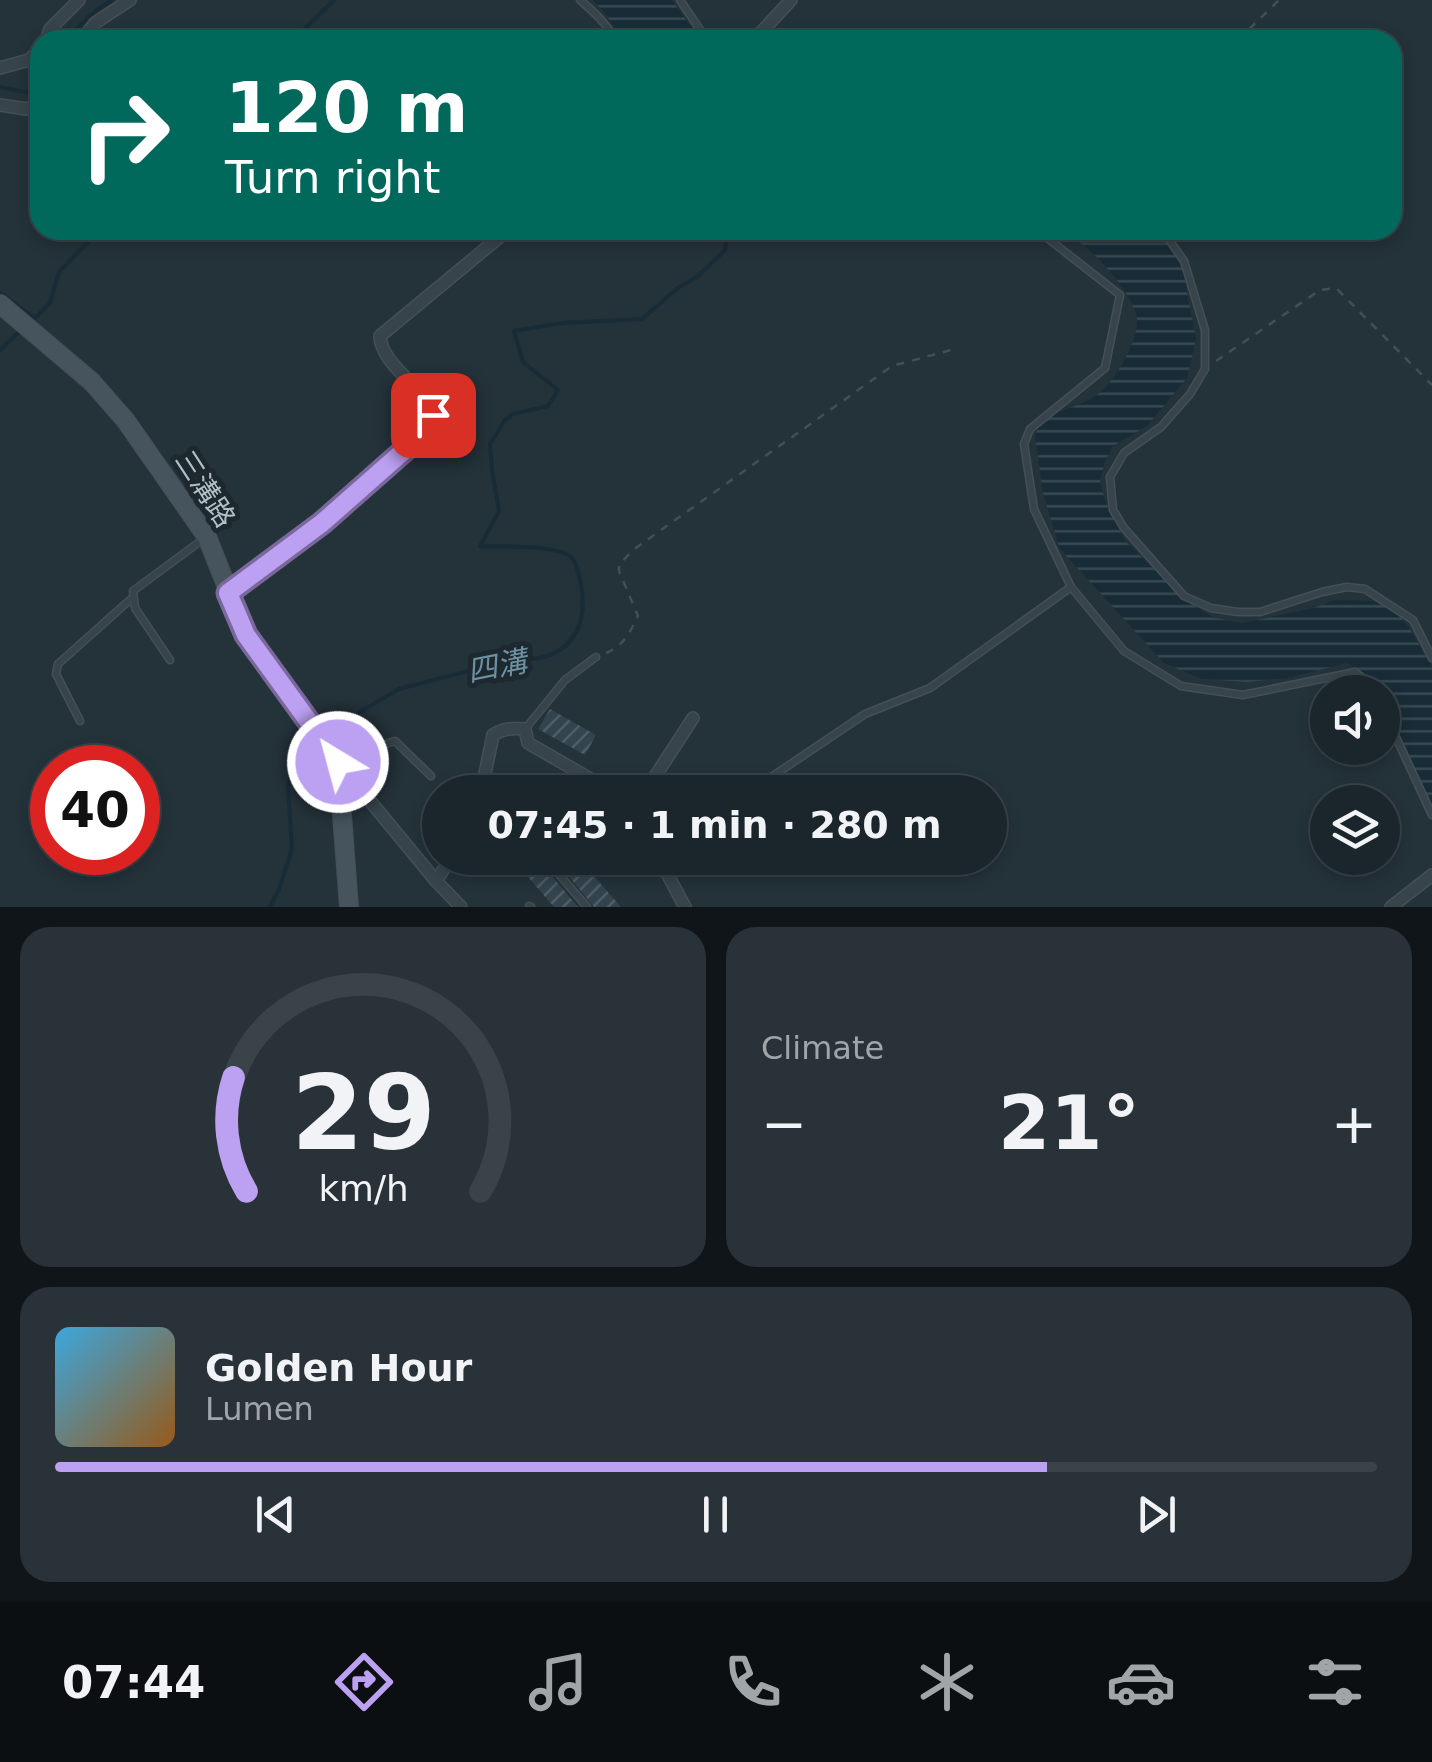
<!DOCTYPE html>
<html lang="en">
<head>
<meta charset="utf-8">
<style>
  body { margin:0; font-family:"DejaVu Sans","Noto Sans TC",sans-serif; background:#283238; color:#f1f3f6; height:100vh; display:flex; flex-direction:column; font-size:38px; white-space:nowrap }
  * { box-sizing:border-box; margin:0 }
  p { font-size:32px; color:#a0a5a9 }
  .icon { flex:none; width:55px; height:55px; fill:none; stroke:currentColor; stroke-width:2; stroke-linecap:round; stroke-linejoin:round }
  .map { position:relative; height:907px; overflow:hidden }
  .panel { display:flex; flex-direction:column; gap:20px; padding:20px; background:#0f1518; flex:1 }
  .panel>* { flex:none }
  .top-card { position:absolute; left:30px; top:30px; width:1372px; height:210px; border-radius:30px; box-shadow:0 5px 15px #0003,0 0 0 2px #394348; background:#00695c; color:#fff; overflow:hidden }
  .tools { position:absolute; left:1310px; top:675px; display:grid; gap:20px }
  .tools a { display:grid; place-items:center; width:90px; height:90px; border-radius:50%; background:#1b262c; box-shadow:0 5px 15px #0003,0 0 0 2px #394348; font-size:50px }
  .speed { position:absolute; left:30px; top:745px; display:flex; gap:20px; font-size:50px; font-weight:700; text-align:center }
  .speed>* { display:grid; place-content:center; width:130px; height:130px; border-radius:50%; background:#1b262c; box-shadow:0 5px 15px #0003,0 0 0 2px #394348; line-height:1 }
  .speed .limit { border:15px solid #d22; background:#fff; color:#111 }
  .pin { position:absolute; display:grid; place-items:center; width:85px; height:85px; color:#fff; margin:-42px; border-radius:20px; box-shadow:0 5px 15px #0006 }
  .me { position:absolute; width:110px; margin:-55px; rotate:323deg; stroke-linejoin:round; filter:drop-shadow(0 0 8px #0008) }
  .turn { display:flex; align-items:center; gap:35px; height:210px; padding:0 30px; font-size:45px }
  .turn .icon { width:130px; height:130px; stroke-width:2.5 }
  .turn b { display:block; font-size:70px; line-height:85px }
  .big { font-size:75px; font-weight:800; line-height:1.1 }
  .panel .card { flex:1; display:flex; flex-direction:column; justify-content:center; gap:15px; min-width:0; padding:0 35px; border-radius:30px; background:#283238 }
  .panel .dial { align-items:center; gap:0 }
  .dial svg { height:260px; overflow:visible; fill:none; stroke:#394348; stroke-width:7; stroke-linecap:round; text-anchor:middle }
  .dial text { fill:#f1f3f6; stroke:none }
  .song { display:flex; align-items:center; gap:30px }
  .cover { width:120px; height:120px; border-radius:15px; background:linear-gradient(135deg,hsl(200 70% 55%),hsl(30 70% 35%)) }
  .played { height:10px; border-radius:5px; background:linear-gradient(90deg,#bca0f2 75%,#394348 75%) }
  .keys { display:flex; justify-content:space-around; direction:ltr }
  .heat { display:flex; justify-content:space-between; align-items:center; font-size:55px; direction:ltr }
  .panel .tiles { flex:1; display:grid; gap:20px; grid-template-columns:1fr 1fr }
  .card:last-child { grid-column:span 2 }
  .trip { position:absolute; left:422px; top:775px; width:585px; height:100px; border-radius:50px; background:#1b262c; box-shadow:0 5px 15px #0003,0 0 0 2px #394348; font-weight:800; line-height:100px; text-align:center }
  .menu { display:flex; height:160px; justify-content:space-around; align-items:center; background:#0b0f12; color:#a0a5a9 }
  .menu .icon { width:70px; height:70px }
  .menu .current { color:#bca0f2 }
  .menu b { font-size:45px; color:#f1f3f6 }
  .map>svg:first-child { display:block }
  .water { fill:url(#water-rules) }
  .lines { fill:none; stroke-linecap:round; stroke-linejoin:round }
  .stream { stroke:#182c37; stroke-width:4 }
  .building { fill:url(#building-hatch) }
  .lane-casing { stroke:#444f56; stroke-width:9 }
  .street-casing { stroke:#444f56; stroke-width:14 }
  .secondary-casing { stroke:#444f56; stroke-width:20 }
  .path { stroke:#3e5351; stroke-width:2.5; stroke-dasharray:8 8; stroke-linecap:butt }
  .lane { stroke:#37444b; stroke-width:6 }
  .street { stroke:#37444b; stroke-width:11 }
  .secondary { stroke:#46545d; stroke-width:18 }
  .route-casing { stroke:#7a689d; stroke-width:25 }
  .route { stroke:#bca0f2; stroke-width:18 }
  .labels { text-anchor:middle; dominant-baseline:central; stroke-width:10; stroke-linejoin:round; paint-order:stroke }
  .street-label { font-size:28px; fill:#b3bfc6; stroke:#1d282f }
  .water-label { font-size:30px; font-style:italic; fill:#6d90a3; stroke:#1d282f }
</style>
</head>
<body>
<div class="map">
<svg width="1432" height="907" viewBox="0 0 1432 907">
  <defs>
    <pattern id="water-rules" width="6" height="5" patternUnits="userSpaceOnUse" patternTransform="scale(2.5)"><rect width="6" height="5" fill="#182c37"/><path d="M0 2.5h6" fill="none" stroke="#374952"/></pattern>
    <pattern id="building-hatch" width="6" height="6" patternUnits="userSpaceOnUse" patternTransform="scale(2.5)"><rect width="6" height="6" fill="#33444e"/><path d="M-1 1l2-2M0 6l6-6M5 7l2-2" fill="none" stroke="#4e5d66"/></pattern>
  </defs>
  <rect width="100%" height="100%" fill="#24323a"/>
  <g class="water">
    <path d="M 593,0 L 672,0 L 700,40 L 623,40 L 607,16 Z"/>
    <path d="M 1056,230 L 1157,230 L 1169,241 L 1183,270 L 1196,339 L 1187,378 L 1147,426 L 1113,446 L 1104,464 L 1100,482 L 1106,503 L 1126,542 L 1189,602 L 1212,617 L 1242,623 L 1313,608 L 1336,600 L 1372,601 L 1397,612 L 1410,629 L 1432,667 L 1432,816 L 1382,692 L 1375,681 L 1347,663 L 1288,678 L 1247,682 L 1202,679 L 1164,663 L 1060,549 L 1043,493 L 1035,436 L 1042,417 C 1062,410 1089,404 1105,388 C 1118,374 1139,339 1137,319 C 1134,297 1101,258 1083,245 C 1075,239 1065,235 1056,230 Z"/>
  </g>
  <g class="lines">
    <g class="stream">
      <path d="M 65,40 L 95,11 L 112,0"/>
      <path d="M 293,40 L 334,0"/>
      <path d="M 0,87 L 25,92 L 40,90"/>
      <path d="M 0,293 L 34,318"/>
      <path d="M 34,319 L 50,303 L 59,272 L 100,230"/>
      <path d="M 0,350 L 18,333"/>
      <path d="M 330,739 L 360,712 L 399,689 L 515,659 C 567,663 591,630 580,580 C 578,573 577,563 572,558 C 558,544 500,547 480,546 L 499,511 L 492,470 L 490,444 L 505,420 L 513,414 L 548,406 L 558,390 L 523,362 L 514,331 L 562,323 L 642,319 L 679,287 L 697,277 L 725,250 L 729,230"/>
      <path d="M 270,907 L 279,889 L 292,849 L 288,787 L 291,774 L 319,749"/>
    </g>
  </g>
  <g class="building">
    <path d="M 550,709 L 596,735 L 585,755 L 538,729 Z"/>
    <path d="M 534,858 L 538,858 L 540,862 L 578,907 L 554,907 L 521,869 Z"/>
    <path d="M 554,858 L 578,858 L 621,907 L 594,907 Z"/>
  </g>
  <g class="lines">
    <defs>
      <g id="lane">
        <path d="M 580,0 C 594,12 607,24 615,40"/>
        <path d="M 680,0 L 707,40"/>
        <path d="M 992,230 L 1046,237 L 1120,295 L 1105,368 L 1030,429 L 1024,444 L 1034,509 L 1071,587 L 1124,651 L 1181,686 L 1243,695 L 1355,672 L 1373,686 L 1376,692"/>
        <path d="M 1162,230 L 1184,261 L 1205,330 L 1205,369 L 1190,394 L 1161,427 L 1124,453 L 1110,477 L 1113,510 L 1124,528 L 1184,596 L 1211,608 L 1238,612 L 1260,612 L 1322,592 L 1347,587 L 1365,589 L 1413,620 L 1432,658"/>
        <path d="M 170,660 L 135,608 L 133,591 L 206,537"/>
        <path d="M 1382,707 L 1432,815"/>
        <path d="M 80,721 L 56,674 L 58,664 L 132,598"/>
        <path d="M 526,728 L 565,680 L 596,657"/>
        <path d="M 350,774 L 388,743 L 395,741 L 431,776"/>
        <path d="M 485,783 L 511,792"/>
        <path d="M 749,792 L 865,714 L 930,688 L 1071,587"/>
        <path d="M 545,858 L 587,907"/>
        <path d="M 529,906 L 531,907"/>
      </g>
      <g id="street">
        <path d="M 46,40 L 50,29 L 79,0"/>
        <path d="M 82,40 L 95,23 L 130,0"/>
        <path d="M 754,40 L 791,0"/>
        <path d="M 0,68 L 29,60 L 40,49"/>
        <path d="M 0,105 L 26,109 L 40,105"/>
        <path d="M 228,593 L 322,523 L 431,426 L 433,415 C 429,408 425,401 420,394 C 407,376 381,359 380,336 L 508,230"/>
        <path d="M 338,762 L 436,881 L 461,907"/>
        <path d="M 473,792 L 483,783 L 493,735 C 504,728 512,728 525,729 L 528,743 L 613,792"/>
        <path d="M 645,792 L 693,718"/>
        <path d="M 661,858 L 662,864 L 685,907"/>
        <path d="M 436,881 L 451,858"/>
        <path d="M 1391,907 L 1432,875"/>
      </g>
      <path id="secondary" d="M 0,304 L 92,382 L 126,421 L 207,537 L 246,635 L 338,762 L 349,907"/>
    </defs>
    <use href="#lane" class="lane-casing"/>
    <use href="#street" class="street-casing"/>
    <use href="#secondary" class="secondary-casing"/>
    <g class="path">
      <path d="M 1238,40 L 1279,0"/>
      <path d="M 1216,361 L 1320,290 L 1336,288 L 1432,385"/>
      <path d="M 606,653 C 624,646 630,632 638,616 L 619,571 L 619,565 L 633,550 L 892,366 L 951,350"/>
    </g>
    <use href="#lane" class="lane"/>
    <use href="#street" class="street"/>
    <use href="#secondary" class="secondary"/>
  </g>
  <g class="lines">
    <defs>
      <path id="route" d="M 338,762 L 246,635 L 228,593 L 322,523 L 432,426 L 433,415"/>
    </defs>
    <use href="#route" class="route-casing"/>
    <use href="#route" class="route"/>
  </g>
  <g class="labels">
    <g class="street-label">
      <text transform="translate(205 489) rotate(57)">三溝路</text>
    </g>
    <g class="water-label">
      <text transform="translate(497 666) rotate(-11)">四溝</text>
    </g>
  </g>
</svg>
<div class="tools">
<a><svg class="icon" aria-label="sound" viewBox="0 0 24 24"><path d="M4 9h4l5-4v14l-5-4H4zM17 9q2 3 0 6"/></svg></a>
<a><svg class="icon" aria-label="layers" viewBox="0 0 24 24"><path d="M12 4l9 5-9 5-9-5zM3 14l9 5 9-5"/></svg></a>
</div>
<div class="speed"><div class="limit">40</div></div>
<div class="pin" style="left:433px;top:415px;background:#d93025"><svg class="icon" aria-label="arrive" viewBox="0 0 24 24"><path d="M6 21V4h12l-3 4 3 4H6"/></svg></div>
<svg class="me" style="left:338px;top:762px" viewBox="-20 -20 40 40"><circle r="17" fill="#bca0f2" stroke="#fff" stroke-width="3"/><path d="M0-11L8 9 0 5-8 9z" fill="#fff"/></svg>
<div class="trip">07:45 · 1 min · 280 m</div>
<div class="top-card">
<div class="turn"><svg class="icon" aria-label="right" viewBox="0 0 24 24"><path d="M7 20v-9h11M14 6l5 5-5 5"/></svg><div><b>120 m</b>Turn right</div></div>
</div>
</div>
<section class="panel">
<div class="tiles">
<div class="card dial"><svg viewBox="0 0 100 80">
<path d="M14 69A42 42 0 1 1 86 69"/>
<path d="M14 69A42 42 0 0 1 10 34" stroke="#bca0f2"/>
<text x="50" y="56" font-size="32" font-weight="700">29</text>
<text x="50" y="72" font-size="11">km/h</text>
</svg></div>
<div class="card"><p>Climate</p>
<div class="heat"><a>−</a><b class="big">21°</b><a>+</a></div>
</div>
<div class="card">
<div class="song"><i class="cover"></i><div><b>Golden Hour</b><p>Lumen</p></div></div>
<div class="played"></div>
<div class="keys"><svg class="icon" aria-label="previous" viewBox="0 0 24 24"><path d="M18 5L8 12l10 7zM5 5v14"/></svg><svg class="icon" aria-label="pause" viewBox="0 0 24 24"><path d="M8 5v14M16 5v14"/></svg><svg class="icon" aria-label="next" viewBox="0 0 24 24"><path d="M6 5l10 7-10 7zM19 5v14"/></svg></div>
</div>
</div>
</section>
<nav class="menu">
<b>07:44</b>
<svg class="icon current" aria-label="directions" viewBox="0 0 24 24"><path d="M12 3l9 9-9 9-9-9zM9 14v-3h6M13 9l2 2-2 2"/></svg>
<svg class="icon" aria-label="music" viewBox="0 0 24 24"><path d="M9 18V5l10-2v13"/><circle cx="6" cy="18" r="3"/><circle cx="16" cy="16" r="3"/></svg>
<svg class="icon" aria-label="phone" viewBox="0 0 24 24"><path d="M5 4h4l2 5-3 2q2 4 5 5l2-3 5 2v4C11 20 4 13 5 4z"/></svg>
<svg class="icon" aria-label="climate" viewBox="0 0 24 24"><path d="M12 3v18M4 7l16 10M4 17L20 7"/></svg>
<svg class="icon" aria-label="car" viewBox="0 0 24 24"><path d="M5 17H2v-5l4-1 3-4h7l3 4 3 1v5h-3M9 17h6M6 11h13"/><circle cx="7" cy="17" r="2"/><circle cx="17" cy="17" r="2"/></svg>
<svg class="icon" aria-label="filters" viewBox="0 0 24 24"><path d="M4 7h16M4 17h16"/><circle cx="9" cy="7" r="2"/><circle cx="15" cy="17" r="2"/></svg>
</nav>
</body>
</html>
